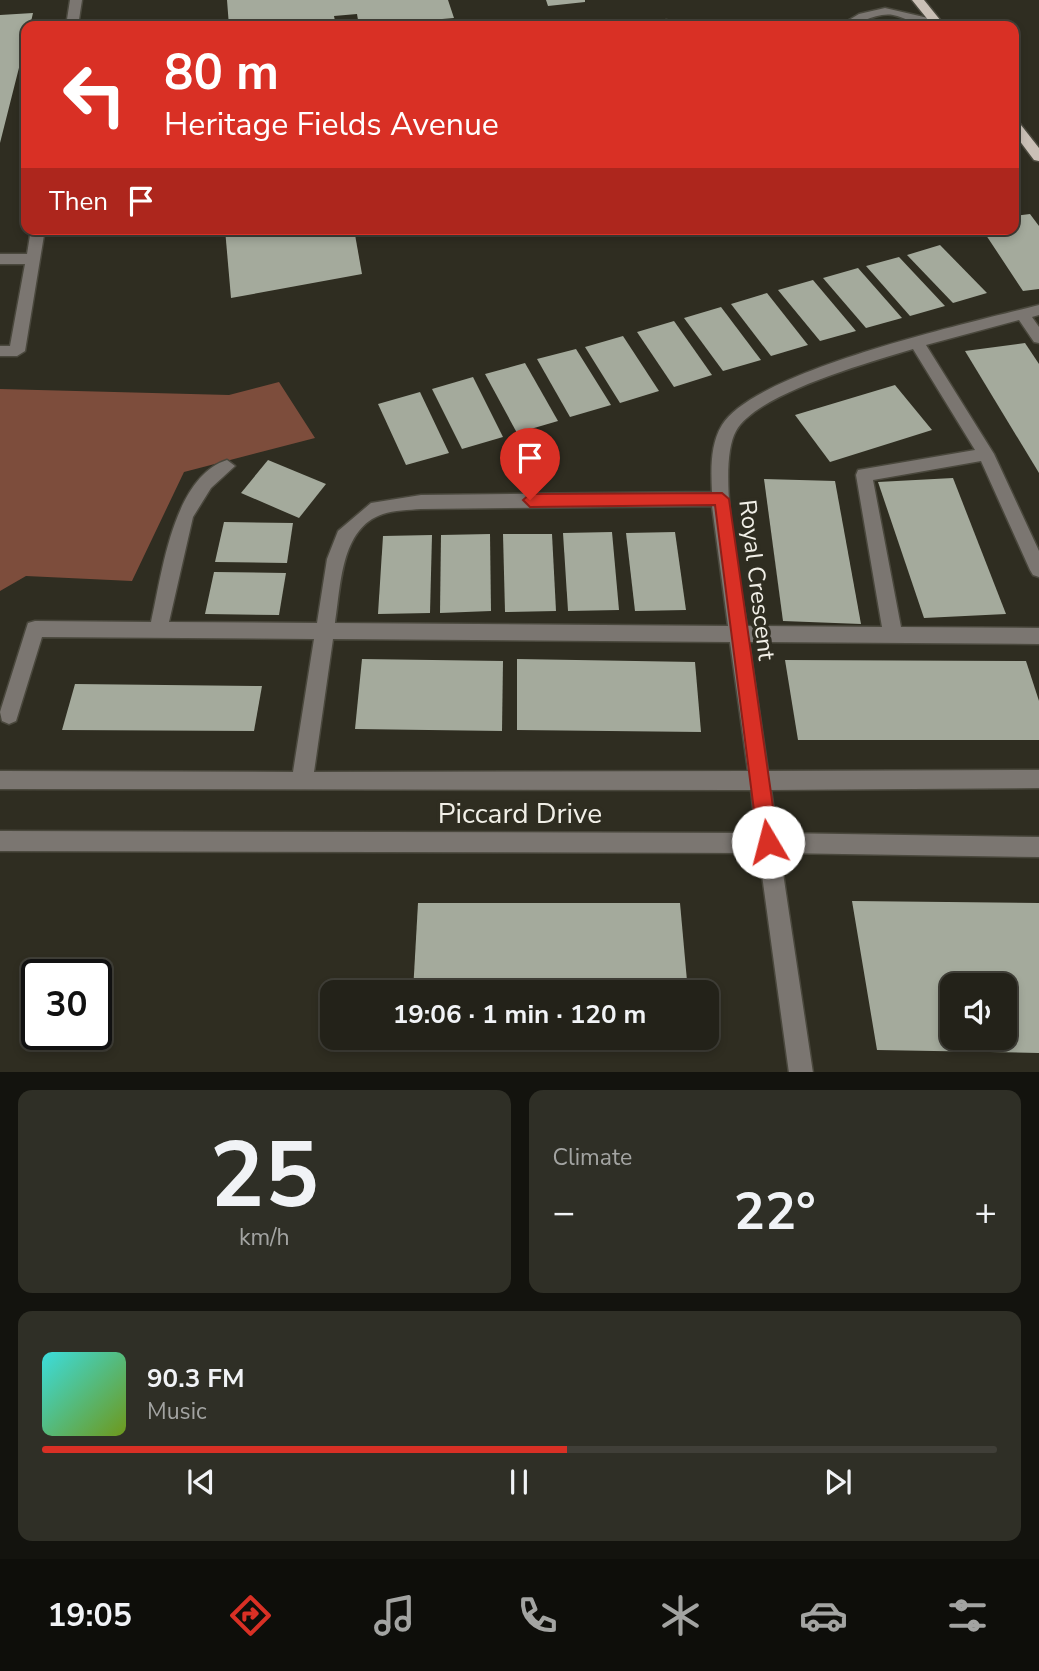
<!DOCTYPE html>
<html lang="en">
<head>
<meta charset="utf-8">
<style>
  body { margin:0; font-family:"Nunito Sans",sans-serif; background:#2f2f26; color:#f1f3f6; height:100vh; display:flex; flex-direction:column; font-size:26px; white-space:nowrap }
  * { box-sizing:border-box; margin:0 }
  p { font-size:23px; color:#a3a4a2 }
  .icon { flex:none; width:38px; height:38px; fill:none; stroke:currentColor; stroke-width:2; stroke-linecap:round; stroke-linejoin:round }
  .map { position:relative; height:1072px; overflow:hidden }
  .drawer { display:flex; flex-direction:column; gap:18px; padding:18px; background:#13130e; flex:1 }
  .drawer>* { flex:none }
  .hud { position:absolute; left:21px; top:21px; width:998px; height:214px; border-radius:14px; box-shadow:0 4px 10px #0003,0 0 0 2px #403f38; background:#d93025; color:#fff; overflow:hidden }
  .fabs { position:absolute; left:940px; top:973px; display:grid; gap:14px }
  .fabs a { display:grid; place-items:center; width:77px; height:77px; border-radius:14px; background:#232219; box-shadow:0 4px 10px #0003,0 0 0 2px #403f38; font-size:35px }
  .speed { position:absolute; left:21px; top:959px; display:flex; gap:14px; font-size:35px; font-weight:700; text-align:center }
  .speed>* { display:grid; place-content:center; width:91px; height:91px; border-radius:50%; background:#232219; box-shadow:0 4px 10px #0003,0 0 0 2px #403f38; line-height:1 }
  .speed .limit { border:4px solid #111; border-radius:10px; background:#fff; color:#111 }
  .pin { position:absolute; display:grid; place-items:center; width:60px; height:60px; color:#fff; margin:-72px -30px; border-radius:50% 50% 50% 0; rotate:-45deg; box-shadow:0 0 7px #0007 }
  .pin .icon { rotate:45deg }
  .me { position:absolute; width:77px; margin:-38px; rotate:352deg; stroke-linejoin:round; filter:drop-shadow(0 0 5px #0008) }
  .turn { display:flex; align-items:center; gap:24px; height:147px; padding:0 28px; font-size:32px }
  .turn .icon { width:91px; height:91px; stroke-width:2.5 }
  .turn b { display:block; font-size:49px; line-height:60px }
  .then { display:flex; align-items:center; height:66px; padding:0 28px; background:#0003; gap:14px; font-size:26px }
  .big { font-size:52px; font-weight:700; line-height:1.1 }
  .drawer .widget { flex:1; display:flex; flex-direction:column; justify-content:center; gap:10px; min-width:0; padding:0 24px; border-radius:14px; background:#2f2f26 }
  .drawer .dial { align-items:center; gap:0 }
  .dial b { font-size:91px; line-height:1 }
  .song { display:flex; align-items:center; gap:21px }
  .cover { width:84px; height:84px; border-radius:10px; background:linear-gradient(135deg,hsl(180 70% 55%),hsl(80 70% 35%)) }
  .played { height:7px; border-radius:4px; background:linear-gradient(90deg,#d93025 55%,#403f38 55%) }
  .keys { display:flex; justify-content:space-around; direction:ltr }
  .heat { display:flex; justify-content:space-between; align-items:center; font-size:38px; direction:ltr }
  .drawer .tiles { flex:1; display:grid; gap:18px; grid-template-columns:1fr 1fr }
  .widget:last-child { grid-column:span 2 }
  .trip { position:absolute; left:320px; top:980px; width:399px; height:70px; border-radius:14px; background:#232219; box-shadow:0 4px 10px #0003,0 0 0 2px #403f38; font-weight:700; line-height:70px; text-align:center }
  .menu { display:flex; height:112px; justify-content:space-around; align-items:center; background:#0e0e0a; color:#a3a4a2 }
  .menu .icon { width:49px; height:49px }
  .menu .selected { color:#d93025 }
  .menu b { font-size:32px; color:#f1f3f6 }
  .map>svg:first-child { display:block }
  .forest { fill:#7d4d3c }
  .building { fill:#a4aa9c; fill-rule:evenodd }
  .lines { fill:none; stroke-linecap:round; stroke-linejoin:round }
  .minor-casing { stroke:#4a483d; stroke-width:3 }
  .major-casing { stroke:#4a483d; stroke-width:3 }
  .minor { fill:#7b7671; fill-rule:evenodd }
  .major { fill:#cac0b6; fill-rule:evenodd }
  .route { fill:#d93025; stroke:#8d1f18; stroke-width:2 }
  .labels { text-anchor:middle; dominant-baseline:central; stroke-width:7; stroke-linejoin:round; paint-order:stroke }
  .street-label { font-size:24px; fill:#f1efe7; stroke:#2f2d21 }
  .near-street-label { font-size:28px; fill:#f1efe7; stroke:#2f2d21 }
</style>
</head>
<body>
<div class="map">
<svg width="1039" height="1073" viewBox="0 0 1039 1073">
  <rect width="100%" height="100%" fill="#2f2d21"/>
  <path class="forest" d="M 279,382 L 315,438 L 184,472 L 132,581 L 26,576 L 0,591 L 0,389 L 229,395 Z"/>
  <g class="building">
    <path d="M 227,0 L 448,0 L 454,18 L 359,26 L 357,14 L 334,16 L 336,26 L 229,26 Z"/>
    <path d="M 546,0 L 585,0 L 585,2 L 548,6 Z"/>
    <path d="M 33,13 L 30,26 L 26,26 L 26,40 L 0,143 L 0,15 Z"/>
    <path d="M 1030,214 L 1039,226 L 1039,289 L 1023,291 L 982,229 L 1013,229 L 1013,216 Z"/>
    <path d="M 225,229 L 354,229 L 362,274 L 231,298 Z"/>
    <path d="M 940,245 L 987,293 L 953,303 L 907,255 Z"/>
    <path d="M 899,257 L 945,306 L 910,316 L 866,266 Z"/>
    <path d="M 858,268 L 902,318 L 866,328 L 823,278 Z"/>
    <path d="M 813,280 L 856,331 L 820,341 L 778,290 Z"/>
    <path d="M 767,293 L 808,345 L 771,356 L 731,304 Z"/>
    <path d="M 721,307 L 761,360 L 723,371 L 684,318 Z"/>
    <path d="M 674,321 L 712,375 L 674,387 L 637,332 Z"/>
    <path d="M 623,336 L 659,391 L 620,403 L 585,347 Z"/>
    <path d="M 1025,343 L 1039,364 L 1039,473 L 965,351 Z"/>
    <path d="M 576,349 L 611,405 L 570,417 L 537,359 Z"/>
    <path d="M 525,363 L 558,421 L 517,433 L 485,374 Z"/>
    <path d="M 473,377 L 503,437 L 462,449 L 432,389 Z"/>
    <path d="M 895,385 L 932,430 L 830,462 L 795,415 Z"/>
    <path d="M 420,392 L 449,453 L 406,465 L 378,404 Z"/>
    <path d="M 268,460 L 326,484 L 299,518 L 241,493 Z"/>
    <path d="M 953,478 L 1006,614 L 924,618 L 878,482 Z"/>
    <path d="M 764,479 L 835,481 L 861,624 L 783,621 Z"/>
    <path d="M 224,522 L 293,523 L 287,563 L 215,562 Z"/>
    <path d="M 612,532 L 619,610 L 568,611 L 563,533 Z"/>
    <path d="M 675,532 L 686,610 L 635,611 L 626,533 Z"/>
    <path d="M 490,534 L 491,611 L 440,613 L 441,535 Z"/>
    <path d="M 503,534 L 552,534 L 556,611 L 505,612 Z"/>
    <path d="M 432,535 L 430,613 L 378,614 L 383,536 Z"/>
    <path d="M 214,572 L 286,573 L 279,615 L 205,614 Z"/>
    <path d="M 362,659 L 503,661 L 502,731 L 355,729 Z"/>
    <path d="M 517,659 L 695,662 L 701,732 L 517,730 Z"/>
    <path d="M 785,660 L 1026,661 L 1039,701 L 1039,740 L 798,740 Z"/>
    <path d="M 75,684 L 262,686 L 254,731 L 62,730 Z"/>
    <path d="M 852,901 L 1039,903 L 1039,1053 L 877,1050 ZM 952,985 L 1004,985 L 1004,1038 L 952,1038 Z"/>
    <path d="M 418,903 L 680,903 L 688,992 L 413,992 Z"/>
    <path d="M 411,1038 L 692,1038 L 693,1042 L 411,1042 Z"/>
  </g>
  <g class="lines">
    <defs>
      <g id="minor">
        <path d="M 70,0 L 82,0 L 78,26 L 66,26 Z"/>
        <path d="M 885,8 L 941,21 C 925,32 909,18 893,15 C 874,12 858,27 839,26 L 859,14 Z"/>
        <path d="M 666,20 L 670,21 L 673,26 L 661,26 L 660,23 Z"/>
        <path d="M 31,229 L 45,229 L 25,351 L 17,356 L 0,356 L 0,346 L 10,346 L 25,264 L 0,264 L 0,254 L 27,254 Z"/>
        <path d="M 1039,305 L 1039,315 L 1032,317 L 1039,327 L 1039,343 L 1034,342 L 1019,320 L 926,345 L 994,454 L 1039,551 L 1039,577 L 1033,575 L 1030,570 L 981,461 L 873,480 L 901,627 L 1039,628 L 1039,644 L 749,642 L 768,771 L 1039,770 L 1039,788 L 771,790 L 777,833 L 1039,837 L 1039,857 L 780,853 L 813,1073 L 789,1073 L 759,853 L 0,851 L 0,831 L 756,833 L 751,790 L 0,789 L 0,771 L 293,772 L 314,639 L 42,637 L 16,721 L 9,724 L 2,721 L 0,712 L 28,623 L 35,621 L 151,622 C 162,574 173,477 227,460 L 235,466 L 211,488 L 193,517 L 169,622 L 317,623 L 327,559 L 338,531 L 371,503 L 421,495 L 712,492 C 711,471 710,444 722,425 C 756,370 973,322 1039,305 ZM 913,349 L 975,450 L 864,469 L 858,470 L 856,475 L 882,627 L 747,626 C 740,583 716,467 736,431 C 757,393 871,362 913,349 ZM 712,506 L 728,626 L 335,623 C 341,587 340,528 383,514 C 394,510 409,510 421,509 ZM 333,639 L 730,642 L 748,771 L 314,772 Z"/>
      </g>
      <g id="major">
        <path d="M 912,0 L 924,0 L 945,26 L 933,26 Z"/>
        <path d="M 1013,119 L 1017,120 L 1039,148 L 1039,161 L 1034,160 L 1013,132 Z"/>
      </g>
    </defs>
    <use href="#minor" class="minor-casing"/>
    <use href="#major" class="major-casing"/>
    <use href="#minor" class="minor"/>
    <use href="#major" class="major"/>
  </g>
  <path class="route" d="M 722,493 L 729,499 L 778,842 L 775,849 L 768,852 L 761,849 L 758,842 L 715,505 L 530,507 L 523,500 L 530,494 Z"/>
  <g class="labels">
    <g class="street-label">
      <text transform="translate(757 580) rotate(83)">Royal Crescent</text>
    </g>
    <g class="near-street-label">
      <text x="520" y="814">Piccard Drive</text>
    </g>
  </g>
</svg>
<div class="fabs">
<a><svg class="icon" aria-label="sound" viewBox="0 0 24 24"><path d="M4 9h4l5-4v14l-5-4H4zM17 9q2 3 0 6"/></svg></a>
</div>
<div class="speed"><div class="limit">30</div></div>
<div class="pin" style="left:530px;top:500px;background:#d93025"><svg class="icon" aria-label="arrive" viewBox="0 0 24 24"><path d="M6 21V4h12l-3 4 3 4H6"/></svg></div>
<svg class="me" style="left:768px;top:842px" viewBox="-20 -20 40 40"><circle r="19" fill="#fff"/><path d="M0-13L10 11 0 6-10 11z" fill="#d93025"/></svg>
<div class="trip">19:06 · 1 min · 120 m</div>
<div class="hud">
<div class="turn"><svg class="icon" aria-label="left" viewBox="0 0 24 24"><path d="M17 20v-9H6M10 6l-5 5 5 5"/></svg><div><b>80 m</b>Heritage Fields Avenue</div></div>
<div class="then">Then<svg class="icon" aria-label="arrive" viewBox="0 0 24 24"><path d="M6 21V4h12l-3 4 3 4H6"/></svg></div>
</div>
</div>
<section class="drawer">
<div class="tiles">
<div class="widget dial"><b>25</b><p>km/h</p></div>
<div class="widget"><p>Climate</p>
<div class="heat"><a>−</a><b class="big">22°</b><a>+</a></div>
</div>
<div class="widget">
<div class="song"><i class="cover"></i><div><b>90.3 FM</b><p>Music</p></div></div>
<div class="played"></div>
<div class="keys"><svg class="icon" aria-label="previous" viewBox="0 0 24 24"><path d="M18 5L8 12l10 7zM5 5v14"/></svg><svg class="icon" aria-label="pause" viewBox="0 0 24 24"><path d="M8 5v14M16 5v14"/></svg><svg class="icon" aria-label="next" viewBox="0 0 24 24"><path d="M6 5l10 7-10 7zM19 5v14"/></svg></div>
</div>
</div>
</section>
<nav class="menu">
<b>19:05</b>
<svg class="icon selected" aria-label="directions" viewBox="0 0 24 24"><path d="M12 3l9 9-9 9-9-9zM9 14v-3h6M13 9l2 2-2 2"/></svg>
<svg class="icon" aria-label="music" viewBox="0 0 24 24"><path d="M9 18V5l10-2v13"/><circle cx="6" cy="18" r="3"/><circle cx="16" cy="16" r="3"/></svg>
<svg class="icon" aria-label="phone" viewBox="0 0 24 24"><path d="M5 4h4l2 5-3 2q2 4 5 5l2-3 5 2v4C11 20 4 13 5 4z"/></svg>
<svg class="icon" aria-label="climate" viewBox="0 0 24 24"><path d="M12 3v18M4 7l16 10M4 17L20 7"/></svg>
<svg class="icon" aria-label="car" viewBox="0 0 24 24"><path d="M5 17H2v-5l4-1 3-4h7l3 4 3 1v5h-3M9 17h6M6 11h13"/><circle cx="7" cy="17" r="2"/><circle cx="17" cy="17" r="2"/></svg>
<svg class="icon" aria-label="filters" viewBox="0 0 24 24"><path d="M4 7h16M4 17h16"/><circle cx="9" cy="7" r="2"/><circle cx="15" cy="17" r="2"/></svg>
</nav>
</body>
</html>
